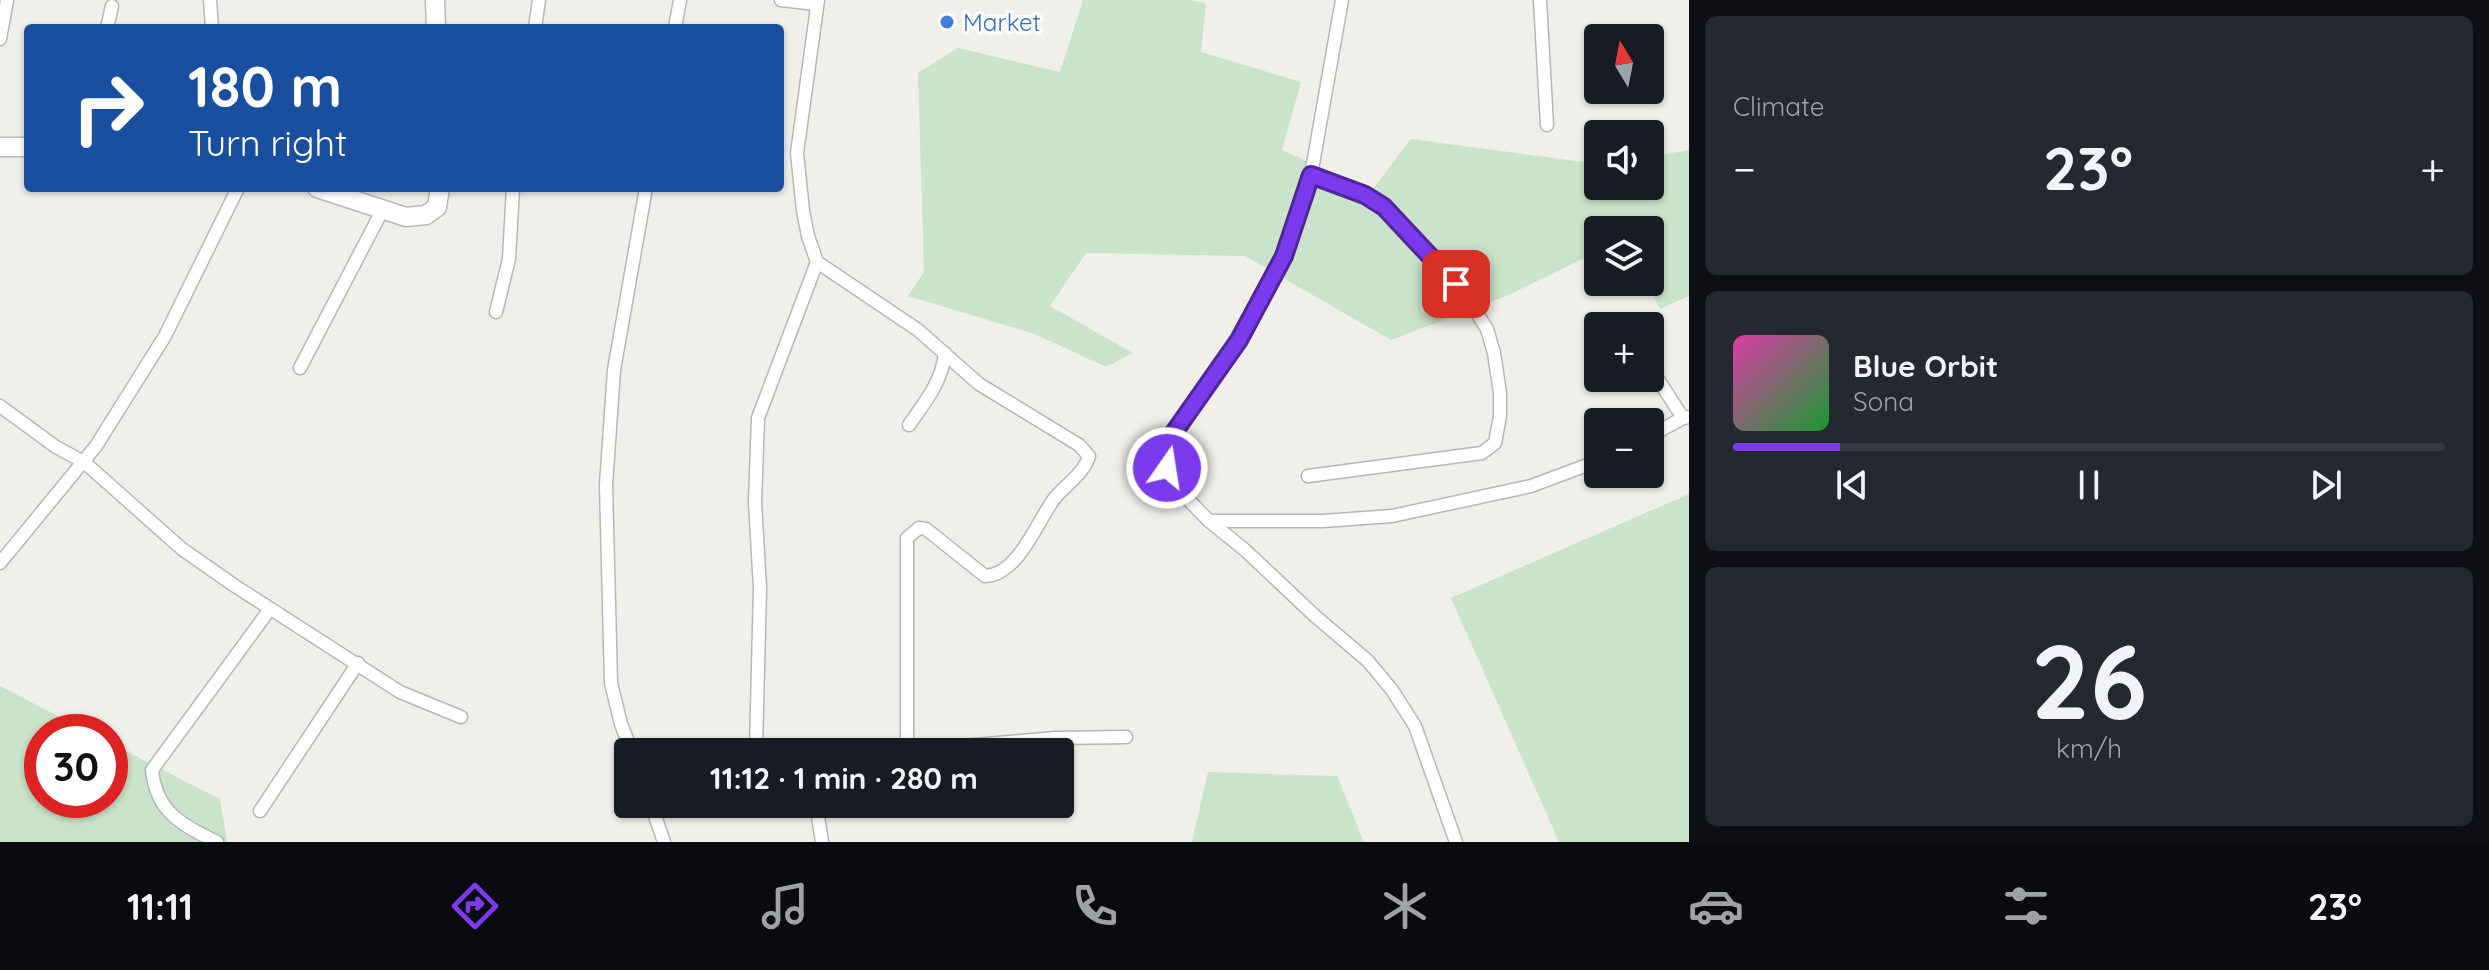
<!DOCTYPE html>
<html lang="en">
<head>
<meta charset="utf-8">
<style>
  body { margin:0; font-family:Quicksand,sans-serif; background:#242831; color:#f1f3f6; height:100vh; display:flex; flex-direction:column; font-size:30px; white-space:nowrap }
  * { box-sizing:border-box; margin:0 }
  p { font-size:26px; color:#9ea1a6 }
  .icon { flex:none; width:44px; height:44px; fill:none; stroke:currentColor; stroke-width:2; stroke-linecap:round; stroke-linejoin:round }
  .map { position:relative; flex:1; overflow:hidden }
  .drawer { display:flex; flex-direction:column; gap:16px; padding:16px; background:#0d0f14; width:800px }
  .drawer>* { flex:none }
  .top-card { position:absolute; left:24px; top:24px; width:760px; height:168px; border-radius:8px; box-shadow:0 2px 6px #0004; background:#1a4fa0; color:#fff; overflow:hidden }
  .needle { width:52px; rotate:350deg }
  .fabs { position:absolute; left:1584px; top:24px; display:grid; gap:16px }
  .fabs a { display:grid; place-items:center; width:80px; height:80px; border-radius:8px; background:#171b24; box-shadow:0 2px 6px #0004; font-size:40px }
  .speed { position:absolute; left:24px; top:714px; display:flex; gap:16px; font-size:40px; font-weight:700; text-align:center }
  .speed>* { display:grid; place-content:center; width:104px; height:104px; border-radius:50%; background:#171b24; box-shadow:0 2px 6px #0004; line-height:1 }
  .speed .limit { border:12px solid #d22; background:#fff; color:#111 }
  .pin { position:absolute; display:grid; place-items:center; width:68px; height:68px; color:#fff; margin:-34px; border-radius:16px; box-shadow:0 4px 12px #0006 }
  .me { position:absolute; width:88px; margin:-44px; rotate:13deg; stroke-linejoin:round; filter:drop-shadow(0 0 6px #0008) }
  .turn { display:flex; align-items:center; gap:28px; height:168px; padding:0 32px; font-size:36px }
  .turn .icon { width:104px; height:104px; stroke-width:2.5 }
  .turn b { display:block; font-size:56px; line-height:68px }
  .big { font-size:60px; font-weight:700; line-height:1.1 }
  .drawer .widget { flex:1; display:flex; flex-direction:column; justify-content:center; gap:12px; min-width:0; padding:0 28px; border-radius:12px; background:#242831 }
  .drawer .dial { align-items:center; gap:0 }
  .dial b { font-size:104px; line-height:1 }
  .song { display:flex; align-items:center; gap:24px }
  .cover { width:96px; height:96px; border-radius:12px; background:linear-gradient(135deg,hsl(320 70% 55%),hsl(130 70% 35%)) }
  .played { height:8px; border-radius:4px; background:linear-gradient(90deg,#7c3aed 15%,#363941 15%) }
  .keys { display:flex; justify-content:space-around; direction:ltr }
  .heat { display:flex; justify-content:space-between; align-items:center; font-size:44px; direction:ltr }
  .trip { position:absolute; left:614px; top:738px; width:460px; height:80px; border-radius:8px; background:#171b24; box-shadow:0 2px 6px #0004; font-weight:700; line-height:80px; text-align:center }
  .dock { display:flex; height:128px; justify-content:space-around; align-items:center; background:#090b0e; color:#9ea1a6 }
  .dock .icon { width:56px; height:56px }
  .dock .active { color:#7c3aed }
  .dock b { font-size:36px; color:#f1f3f6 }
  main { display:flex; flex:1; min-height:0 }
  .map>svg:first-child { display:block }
  .green { fill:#c9e4cb }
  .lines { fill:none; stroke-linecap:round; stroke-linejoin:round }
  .street-casing { stroke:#b5b7bb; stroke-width:15 }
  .secondary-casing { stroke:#b7b9be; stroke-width:21 }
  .street { stroke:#fff; stroke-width:12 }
  .secondary { stroke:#fff; stroke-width:18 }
  .route-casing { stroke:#51269a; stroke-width:20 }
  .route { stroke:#7c3aed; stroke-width:14 }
  .shop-dot { fill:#3f7fe0; stroke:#fff; stroke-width:3 }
  .labels { text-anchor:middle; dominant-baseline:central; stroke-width:7; stroke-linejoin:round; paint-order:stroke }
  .shop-label { font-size:24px; fill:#366cbe; stroke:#fff; text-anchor:start }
</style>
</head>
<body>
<main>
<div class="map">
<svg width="1689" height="842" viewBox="0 0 1689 842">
  <rect width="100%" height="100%" fill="#f0efe9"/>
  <g class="green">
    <path d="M 1083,0 L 1188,0 L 1206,3 L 1201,52 L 1301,82 L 1282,150 L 1372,190 L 1411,139 L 1598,164 L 1598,186 L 1650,186 L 1650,157 L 1689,150 L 1689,296 L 1660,309 L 1646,282 L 1650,282 L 1650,230 L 1598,230 L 1598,251 L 1511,294 L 1391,340 L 1245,256 L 1086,253 L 1050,306 L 1133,353 L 1106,367 L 1035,334 L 908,296 L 924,272 L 918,73 L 958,48 L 1060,72 Z"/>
    <path d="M 1689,494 L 1689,842 L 1559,842 L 1451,598 Z"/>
    <path d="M 0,686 L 89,732 L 42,732 L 42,800 L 110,800 L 110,743 L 220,799 L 227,842 L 0,842 Z"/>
    <path d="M 1208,772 L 1337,776 L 1364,842 L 1192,842 Z"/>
  </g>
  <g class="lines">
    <defs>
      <g id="street">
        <path d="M 210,0 L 212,28"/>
        <path d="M 781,0 L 816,4"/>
        <path d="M 1342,0 L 1311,175 L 1284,256 L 1239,340 L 1168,441 L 1167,468 L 1175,486 L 1209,521 L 1245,550 L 1315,616 L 1368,661 L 1392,690 L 1415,726 L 1456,842"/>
        <path d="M 1540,0 L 1547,125"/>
        <path d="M 107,28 L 112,6"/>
        <path d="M 535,28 L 539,0"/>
        <path d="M 675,28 L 680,0"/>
        <path d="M 0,39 L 7,0"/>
        <path d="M 817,262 L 918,330 L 979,384 L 1079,445 L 1089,456 C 1084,474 1065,485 1054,499 C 1037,522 1018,575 985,576 L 926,529 L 919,528 L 907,538 L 907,750"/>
        <path d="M 496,312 L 509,259 L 513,188"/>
        <path d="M 1650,367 L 1683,418"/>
        <path d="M 300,368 L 383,209"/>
        <path d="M 0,406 L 56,447 L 84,462 L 182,549 L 235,586 L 400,692 L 461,717"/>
        <path d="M 909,425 C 925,402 942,382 945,353"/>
        <path d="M 1650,436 L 1683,418 L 1689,417"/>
        <path d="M 1308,476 L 1482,453 L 1495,443 L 1500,416 L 1500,393 L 1494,353 L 1487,329 L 1471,304 L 1456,284 L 1384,207 L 1365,195 L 1311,175"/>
        <path d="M 1209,521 L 1323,521 L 1392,516 L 1531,486 L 1598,461"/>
        <path d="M 0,563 L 96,446 L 165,336 L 238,188"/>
        <path d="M 632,752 L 621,724 L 611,683 L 606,485 L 614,370 L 646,188"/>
        <path d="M 759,752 L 756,748 L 760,588 L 755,502 L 758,418 L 817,262 L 808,236 L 803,211 L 797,153 L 818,0"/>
        <path d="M 892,752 L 1056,738 L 1126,737"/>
        <path d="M 651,804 L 664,842"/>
        <path d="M 816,804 L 822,842"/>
        <path d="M 260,811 L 358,663"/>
        <path d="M 217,842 C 182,825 156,812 152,770 L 270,609"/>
      </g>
      <g id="secondary">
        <path d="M 435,0 L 436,28"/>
        <path d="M 0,147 L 28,147"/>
        <path d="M 317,188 L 406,217 L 426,215 L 437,207 L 440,188"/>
      </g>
    </defs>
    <use href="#street" class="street-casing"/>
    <use href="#secondary" class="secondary-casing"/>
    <use href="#street" class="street"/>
    <use href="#secondary" class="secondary"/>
  </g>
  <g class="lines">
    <defs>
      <path id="route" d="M 1167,468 L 1168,441 L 1239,340 L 1284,256 L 1311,175 L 1365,195 L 1384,207 L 1456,284"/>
    </defs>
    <use href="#route" class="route-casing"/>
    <use href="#route" class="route"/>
  </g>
  <circle class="shop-dot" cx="947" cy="22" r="8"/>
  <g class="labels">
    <g class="shop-label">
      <text x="963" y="22">Market</text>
    </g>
  </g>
</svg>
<div class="fabs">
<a><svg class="needle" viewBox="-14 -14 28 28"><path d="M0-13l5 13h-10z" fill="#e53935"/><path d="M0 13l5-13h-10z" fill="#9ea1a6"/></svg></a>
<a><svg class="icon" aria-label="sound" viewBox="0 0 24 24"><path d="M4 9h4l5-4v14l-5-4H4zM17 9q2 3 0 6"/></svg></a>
<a><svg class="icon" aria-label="layers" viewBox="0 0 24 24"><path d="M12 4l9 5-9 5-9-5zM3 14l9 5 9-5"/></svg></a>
<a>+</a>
<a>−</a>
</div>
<div class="speed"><div class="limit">30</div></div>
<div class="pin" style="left:1456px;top:284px;background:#d93025"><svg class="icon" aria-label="arrive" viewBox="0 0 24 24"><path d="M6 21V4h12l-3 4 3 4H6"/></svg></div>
<svg class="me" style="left:1167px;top:468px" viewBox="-20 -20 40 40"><circle r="17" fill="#7c3aed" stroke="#fff" stroke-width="3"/><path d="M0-11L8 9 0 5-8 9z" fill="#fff"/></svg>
<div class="trip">11:12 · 1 min · 280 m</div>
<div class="top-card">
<div class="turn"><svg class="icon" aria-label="right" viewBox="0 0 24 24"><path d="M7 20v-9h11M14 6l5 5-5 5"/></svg><div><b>180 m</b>Turn right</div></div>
</div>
</div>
<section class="drawer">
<div class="widget"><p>Climate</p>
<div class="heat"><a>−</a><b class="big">23°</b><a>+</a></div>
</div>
<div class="widget">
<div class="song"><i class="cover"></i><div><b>Blue Orbit</b><p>Sona</p></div></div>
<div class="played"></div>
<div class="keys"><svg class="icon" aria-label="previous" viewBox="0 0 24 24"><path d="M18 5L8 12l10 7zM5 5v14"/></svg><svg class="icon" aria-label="pause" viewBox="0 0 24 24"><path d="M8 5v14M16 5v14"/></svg><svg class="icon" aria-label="next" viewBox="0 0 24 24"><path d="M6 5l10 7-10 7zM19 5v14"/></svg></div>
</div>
<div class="widget dial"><b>26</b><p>km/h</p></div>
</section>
</main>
<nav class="dock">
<b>11:11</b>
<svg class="icon active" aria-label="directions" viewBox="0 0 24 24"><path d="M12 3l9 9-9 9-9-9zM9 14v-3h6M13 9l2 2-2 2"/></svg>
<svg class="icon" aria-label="music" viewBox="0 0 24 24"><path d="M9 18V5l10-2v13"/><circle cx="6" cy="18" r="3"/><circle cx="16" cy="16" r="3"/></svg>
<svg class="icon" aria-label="phone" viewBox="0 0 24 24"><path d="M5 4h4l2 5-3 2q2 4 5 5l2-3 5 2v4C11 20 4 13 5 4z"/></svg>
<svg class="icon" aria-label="climate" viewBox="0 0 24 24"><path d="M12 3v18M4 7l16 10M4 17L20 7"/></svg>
<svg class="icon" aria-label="car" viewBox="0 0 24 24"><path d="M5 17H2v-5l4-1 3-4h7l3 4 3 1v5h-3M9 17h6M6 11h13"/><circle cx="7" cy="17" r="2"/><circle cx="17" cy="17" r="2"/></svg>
<svg class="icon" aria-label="filters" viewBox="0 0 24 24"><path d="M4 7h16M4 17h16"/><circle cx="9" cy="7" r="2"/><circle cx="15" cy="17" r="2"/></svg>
<b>23°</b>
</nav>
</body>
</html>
